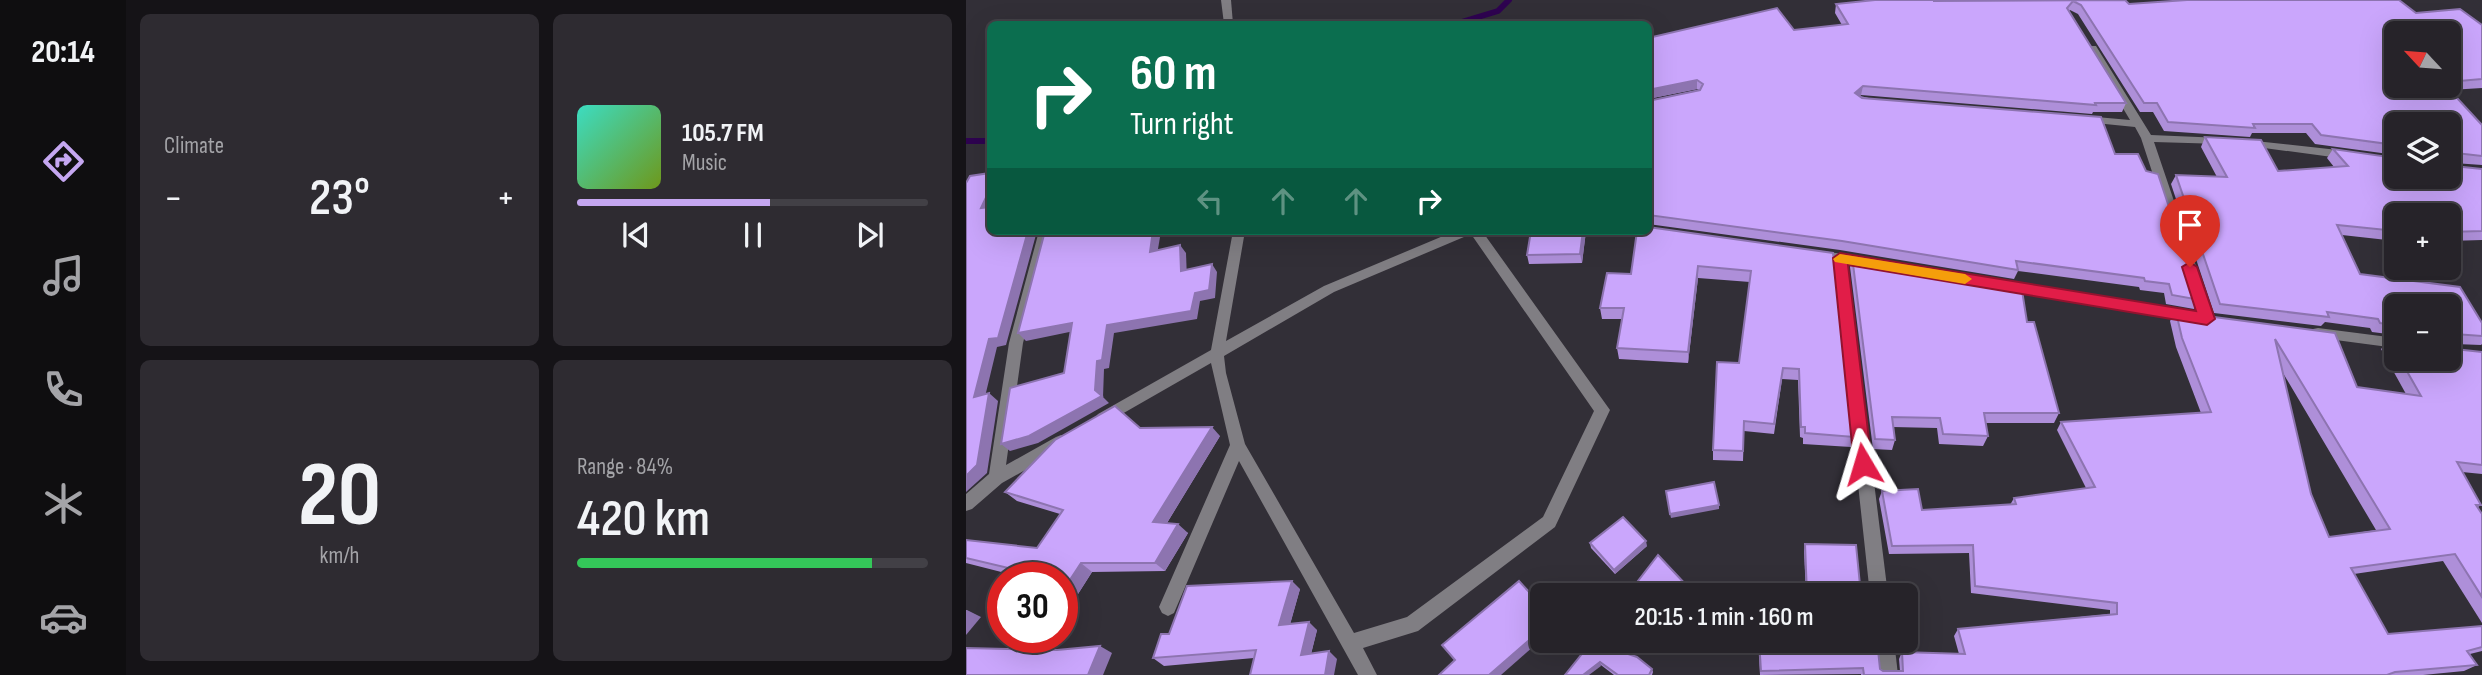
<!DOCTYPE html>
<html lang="en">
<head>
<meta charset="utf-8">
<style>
  body { margin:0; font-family:"Sofia Sans Condensed",sans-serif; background:#2e2b31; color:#f1f3f6; height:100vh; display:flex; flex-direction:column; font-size:26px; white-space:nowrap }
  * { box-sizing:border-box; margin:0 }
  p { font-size:23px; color:#a4a4a8 }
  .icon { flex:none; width:38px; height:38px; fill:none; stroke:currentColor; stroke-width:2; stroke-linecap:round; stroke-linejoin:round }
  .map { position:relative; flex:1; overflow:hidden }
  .panel { display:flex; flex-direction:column; gap:14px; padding:14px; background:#151317; width:840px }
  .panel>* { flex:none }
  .guide { position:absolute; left:21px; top:21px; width:665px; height:214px; border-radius:10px; box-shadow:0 7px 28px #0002,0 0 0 2px #424046; background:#0b6e4f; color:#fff; overflow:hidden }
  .needle { width:46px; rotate:296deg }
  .buttons { position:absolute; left:1418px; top:21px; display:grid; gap:14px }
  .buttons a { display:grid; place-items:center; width:77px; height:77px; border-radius:10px; background:#262329; box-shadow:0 7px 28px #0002,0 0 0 2px #424046; font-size:35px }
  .speed { position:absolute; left:21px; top:562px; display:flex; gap:14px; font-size:35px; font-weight:700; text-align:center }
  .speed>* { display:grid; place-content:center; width:91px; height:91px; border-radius:50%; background:#262329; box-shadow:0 7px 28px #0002,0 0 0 2px #424046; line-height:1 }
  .speed .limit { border:10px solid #d22; background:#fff; color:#111 }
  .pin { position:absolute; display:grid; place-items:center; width:60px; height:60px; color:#fff; margin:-72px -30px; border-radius:50% 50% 50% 0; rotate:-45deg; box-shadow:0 0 7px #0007 }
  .pin .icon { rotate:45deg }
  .me { position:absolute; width:77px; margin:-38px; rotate:353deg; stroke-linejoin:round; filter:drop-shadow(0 0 5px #0008) }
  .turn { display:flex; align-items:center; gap:24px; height:147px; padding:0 28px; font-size:32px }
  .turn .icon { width:91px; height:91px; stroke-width:2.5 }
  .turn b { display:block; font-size:49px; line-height:60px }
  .lanes { display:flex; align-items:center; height:66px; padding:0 28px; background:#0003; justify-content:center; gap:35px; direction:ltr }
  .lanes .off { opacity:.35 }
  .big { font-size:52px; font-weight:600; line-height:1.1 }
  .panel .tile { flex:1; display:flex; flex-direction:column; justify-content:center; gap:10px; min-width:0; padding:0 24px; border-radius:10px; background:#2e2b31 }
  .panel .dial { align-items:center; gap:0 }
  .dial b { font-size:91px; line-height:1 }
  .song { display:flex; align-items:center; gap:21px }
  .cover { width:84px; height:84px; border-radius:10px; background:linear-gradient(135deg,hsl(170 70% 55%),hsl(80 70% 35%)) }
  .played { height:7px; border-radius:4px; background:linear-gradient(90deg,#c5a7f1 55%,#424046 55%) }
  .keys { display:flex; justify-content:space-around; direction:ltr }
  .heat { display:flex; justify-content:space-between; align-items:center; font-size:38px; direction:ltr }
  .charge { height:10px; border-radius:5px; background:linear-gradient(90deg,#34c759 84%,#424046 0) }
  .panel .tiles { flex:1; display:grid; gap:14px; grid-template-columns:repeat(2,1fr) }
  .trip { position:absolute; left:564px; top:583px; width:388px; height:70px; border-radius:10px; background:#262329; box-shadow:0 7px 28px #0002,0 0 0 2px #424046; font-weight:600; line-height:70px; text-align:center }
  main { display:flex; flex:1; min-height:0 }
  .tabs { display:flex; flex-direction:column; width:126px; justify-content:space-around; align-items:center; background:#0f0e10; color:#a4a4a8 }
  .tabs .icon { width:49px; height:49px }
  .tabs .current { color:#c5a7f1 }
  .tabs b { font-size:32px; color:#f1f3f6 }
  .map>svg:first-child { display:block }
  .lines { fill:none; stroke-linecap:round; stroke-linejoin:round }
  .stream { stroke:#2e0350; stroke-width:6 }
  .minor { fill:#807e83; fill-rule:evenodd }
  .wall { fill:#ae8fd9; fill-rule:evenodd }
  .shaded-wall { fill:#8d74b0 }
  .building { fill:#caa6fc; stroke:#8d74b0; stroke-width:2; fill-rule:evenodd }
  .route { fill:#e11d48; stroke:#92132f; stroke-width:2 }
  .slow { fill:#f59e0b }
</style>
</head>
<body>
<main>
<nav class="tabs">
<b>20:14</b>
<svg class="icon current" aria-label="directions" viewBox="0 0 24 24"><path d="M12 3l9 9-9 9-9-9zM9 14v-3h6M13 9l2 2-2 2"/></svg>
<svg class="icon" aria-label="music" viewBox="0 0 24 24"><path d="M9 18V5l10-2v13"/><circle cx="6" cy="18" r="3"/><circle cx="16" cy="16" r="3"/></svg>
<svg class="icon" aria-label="phone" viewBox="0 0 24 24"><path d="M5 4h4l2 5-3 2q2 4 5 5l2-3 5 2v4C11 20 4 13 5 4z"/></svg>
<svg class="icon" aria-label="climate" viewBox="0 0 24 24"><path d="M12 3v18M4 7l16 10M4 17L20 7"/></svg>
<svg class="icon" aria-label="car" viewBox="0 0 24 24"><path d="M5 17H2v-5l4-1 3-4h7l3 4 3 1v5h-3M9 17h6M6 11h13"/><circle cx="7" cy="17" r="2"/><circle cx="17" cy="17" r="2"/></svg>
</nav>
<section class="panel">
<div class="tiles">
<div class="tile"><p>Climate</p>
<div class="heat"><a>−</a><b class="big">23°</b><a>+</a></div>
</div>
<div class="tile">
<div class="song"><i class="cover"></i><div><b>105.7 FM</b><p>Music</p></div></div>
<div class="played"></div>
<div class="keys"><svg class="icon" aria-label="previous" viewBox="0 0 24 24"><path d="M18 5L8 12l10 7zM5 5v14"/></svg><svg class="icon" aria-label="pause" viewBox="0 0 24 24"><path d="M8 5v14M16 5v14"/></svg><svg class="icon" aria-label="next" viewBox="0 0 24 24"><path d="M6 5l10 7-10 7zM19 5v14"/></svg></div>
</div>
<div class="tile dial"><b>20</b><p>km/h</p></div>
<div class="tile"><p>Range · 84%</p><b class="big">420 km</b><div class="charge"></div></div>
</div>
</section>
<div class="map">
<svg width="1516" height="675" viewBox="0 0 1516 675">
  <rect width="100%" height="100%" fill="#322f37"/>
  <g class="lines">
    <g class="stream">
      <path d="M 489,24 L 532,11 L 543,0"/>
      <path d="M 0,141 L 24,141"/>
    </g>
    <g class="minor">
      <path d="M 255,0 L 265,0 L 267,24 L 258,24 Z"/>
      <path d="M 1122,46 L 1130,46 L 1185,135 L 1256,138 L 1262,141 L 1256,144 L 1188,142 L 1248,319 L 1246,323 L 1236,323 L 1234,317 L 1227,322 L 1037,290 L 1030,285 L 1037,280 L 1227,312 L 1233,315 L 1175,138 L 1169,127 L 1119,122 L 1114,119 L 1119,116 L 1164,120 L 1121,48 Z"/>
      <path d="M 1280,140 L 1381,151 L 1387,155 L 1381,159 L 1276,145 L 1274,143 Z"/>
      <path d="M 73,231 L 85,231 L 57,343 L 40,465 L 90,437 L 95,435 L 100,437 L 103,442 L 100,447 L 36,483 L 6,509 L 0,511 L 0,494 L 23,474 L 43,343 Z"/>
      <path d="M 267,231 L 279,231 L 260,341 L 358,286 L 489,231 L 516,231 L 644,410 L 589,527 L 452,631 L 397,648 L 411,675 L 392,675 L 273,461 L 208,613 L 202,616 L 196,613 L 193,607 L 264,445 L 245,363 L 142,422 L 137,424 L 132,422 L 129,418 L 132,414 L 245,350 ZM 505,234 L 628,411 L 577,517 L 441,617 L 388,633 L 279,444 L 260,373 L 258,356 L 368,292 Z"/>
      <path d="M 850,250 L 903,258 L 909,263 L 903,268 L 881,264 L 922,595 L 904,595 L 868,262 L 845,258 L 844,255 L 845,252 Z"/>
      <path d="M 1352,328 L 1430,338 L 1430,348 L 1347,337 L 1345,333 L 1347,329 Z"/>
      <path d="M 910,640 L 928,640 L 932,675 L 914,675 Z"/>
    </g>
  </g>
  <g class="wall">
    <path d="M 1159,0 L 1163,4 L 1450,13 L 1516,25 L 1516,88 L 1484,90 L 1516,125 L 1516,165 L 1488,163 L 1488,166 L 1516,169 L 1516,240 L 1482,241 L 1482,215 L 1430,215 L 1430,241 L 1376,235 L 1394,274 L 1516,323 L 1516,344 L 1515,345 L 1489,344 L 1489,349 L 1516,353 L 1516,474 L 1496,472 L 1515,505 L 1512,507 L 1516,514 L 1516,623 L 1477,561 L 1388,574 L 1422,634 L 1516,626 L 1516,651 L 1504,654 L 1511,665 L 1498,671 L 1457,675 L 895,675 L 895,674 L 794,675 L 792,640 L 911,640 L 914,669 L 917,671 L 934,671 L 933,659 L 936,652 L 993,654 L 988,636 L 992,629 L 1144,614 L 1144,610 L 1005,593 L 1003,553 L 923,554 L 913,499 L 916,491 L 956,510 L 1044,505 L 1048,498 L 1120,488 L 1091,430 L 1095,422 L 1235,413 L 1210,347 L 1204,321 L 1210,312 L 1369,333 L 1391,387 L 1440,394 L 1415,349 L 1424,340 L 1430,340 L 1430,359 L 1482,359 L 1430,306 L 1430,335 L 1406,332 L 1404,328 L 1359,322 L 1355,326 L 1248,313 L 1205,184 L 1210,175 L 1251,177 L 1235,147 L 1239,137 L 1312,171 L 1368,167 L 1361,158 L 1367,149 L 1482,177 L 1430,124 L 1430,155 L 1349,144 L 1340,133 L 1286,133 L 1284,137 L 1198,131 L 1187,112 L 1174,112 L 1112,14 L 1104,10 L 1103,11 L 1160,103 L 1156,112 L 1127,112 L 1126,114 L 895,95 L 894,96 L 1149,154 L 1234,300 L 1228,309 L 1200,304 L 1198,293 L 1174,290 L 1173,287 L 1052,271 L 1048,279 L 874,250 L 682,224 L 682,101 L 733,90 L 731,89 L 682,99 L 682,38 L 828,30 L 876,25 L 869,13 L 870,4 L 968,1 ZM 1482,33 L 1482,86 L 1430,86 ZM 1317,373 L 1410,530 L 1363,537 L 1345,494 Z"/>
    <path d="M 620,231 L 616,263 L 563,264 L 561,255 Z"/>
    <path d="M 671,231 L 867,253 L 888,437 L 885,447 L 837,444 L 837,438 L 834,437 L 832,380 L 816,379 L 808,434 L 778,431 L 777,461 L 747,460 L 747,450 L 773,363 L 784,282 L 732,278 L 722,363 L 653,359 L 651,348 L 656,319 L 636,319 L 634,308 L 665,274 Z"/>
    <path d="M 886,256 L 1061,322 L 1093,413 L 1088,423 L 1019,423 L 1022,436 L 1017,446 L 973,444 L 971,428 L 927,427 L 929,440 L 926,450 L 907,449 L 884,267 Z"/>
    <path d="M 254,436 L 201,523 L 222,533 L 199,571 L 126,572 L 105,605 L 96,604 L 96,578 L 51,576 L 0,563 L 0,540 L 71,548 L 94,514 L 51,501 L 39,492 Z"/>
    <path d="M 624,543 L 681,546 L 649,574 L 625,548 Z"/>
    <path d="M 839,544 L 895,595 L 840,595 L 838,551 Z"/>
    <path d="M 334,589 L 324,624 L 351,630 L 345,654 L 371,659 L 288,658 L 198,666 L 187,658 L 203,634 Z"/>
    <path d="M 605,640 L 648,640 L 656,650 L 654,651 L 686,669 L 687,672 L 686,675 L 648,675 L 606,643 Z"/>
  </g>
  <g class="shaded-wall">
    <path d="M 731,80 L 731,89 L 682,99 L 682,90 Z"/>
    <path d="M 897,86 L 895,95 L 888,102 L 889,93 Z"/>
    <path d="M 24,189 L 24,212 L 15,208 Z"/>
    <path d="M 62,231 L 71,231 L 40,345 L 31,347 L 17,405 L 8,397 L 23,339 Z"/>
    <path d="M 187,231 L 195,231 L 190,261 L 184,252 Z"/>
    <path d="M 617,231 L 620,231 L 616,263 L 614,254 Z"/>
    <path d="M 214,245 L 220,253 L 221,279 L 215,271 Z"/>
    <path d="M 246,264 L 251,272 L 249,298 L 234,301 L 231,319 L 148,333 L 143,368 L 138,369 L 137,397 L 143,403 L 72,443 L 44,451 L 35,444 L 131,361 L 141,325 L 229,293 Z"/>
    <path d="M 732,266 L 732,278 L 722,363 L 722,352 Z"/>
    <path d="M 106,323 L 113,330 L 60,341 L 52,333 Z"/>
    <path d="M 23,393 L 32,401 L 21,473 L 0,492 L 0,476 Z"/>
    <path d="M 246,427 L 254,436 L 196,531 L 187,522 Z"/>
    <path d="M 753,505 L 753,509 L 705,518 L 704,514 Z"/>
    <path d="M 212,524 L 222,533 L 199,571 L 189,563 Z"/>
    <path d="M 680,541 L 681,546 L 649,574 L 648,570 Z"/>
    <path d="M 115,563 L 126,572 L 105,605 L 96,600 L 96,592 Z"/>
    <path d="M 326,581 L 334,589 L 322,632 L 313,625 Z"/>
    <path d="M 0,610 L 1,610 L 15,617 L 0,635 Z"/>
    <path d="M 343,622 L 351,630 L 343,662 L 335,655 Z"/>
    <path d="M 576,629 L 576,639 L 535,675 L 523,675 Z"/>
    <path d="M 134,646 L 146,653 L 137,675 L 122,675 Z"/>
    <path d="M 363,651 L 371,659 L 368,675 L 359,675 Z"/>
    <path d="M 634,662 L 635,666 L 623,675 L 617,675 Z"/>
  </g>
  <g class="building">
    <path d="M 909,0 L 968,0 L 968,1 L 1159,0 L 1163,4 L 1221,0 L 1433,0 L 1450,13 L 1494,9 L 1516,25 L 1516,79 L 1482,82 L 1482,33 L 1430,33 L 1430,86 L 1480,86 L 1516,125 L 1516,156 L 1490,153 L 1487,156 L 1488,166 L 1516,169 L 1516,231 L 1482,232 L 1482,215 L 1430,215 L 1430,231 L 1371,225 L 1394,274 L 1494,287 L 1516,323 L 1516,336 L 1489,334 L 1489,349 L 1516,352 L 1516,465 L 1491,462 L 1515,505 L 1510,505 L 1516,514 L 1516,597 L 1489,554 L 1385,568 L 1422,634 L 1516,626 L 1516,647 L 1501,651 L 1511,665 L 1429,672 L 1421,675 L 898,675 L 897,668 L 795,671 L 793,640 L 911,640 L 914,669 L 917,671 L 937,671 L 936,652 L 999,654 L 992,629 L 1151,614 L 1151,603 L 1009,586 L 1007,545 L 926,546 L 916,491 L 952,489 L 956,510 L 1050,504 L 1048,498 L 1129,487 L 1095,422 L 1245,412 L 1216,338 L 1210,312 L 1369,333 L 1391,387 L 1455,396 L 1434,359 L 1482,359 L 1482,306 L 1430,306 L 1430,325 L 1414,323 L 1412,319 L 1361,312 L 1363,317 L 1254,304 L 1210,175 L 1261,177 L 1239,137 L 1295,140 L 1312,171 L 1382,166 L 1367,149 L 1430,158 L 1430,177 L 1482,177 L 1482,124 L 1430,124 L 1430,145 L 1355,135 L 1346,124 L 1287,124 L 1289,128 L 1202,122 L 1191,103 L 1178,103 L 1115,5 L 1107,1 L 1101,8 L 1160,103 L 1129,103 L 1130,105 L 897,86 L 889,93 L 896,98 L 1135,117 L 1149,154 L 1172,154 L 1180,171 L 1192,174 L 1234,300 L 1206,295 L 1203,284 L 1179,281 L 1178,278 L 1050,261 L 1052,270 L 876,241 L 682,215 L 682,101 L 734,90 L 737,84 L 731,80 L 682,90 L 682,38 L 811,8 L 828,30 L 882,24 L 870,4 ZM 1309,339 L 1424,529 L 1363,537 L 1345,494 Z"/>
    <path d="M 24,173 L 24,189 L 15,208 L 24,207 L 24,231 L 62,231 L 32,338 L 23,339 L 8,397 L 23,393 L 11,465 L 0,476 L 0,183 L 4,176 Z"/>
    <path d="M 682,227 L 867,253 L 888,437 L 839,433 L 839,427 L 835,427 L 833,369 L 817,368 L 808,424 L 778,421 L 777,451 L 747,450 L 751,362 L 773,363 L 785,271 L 732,266 L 722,352 L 651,348 L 658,308 L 634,308 L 641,273 L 665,274 L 671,231 L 682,231 Z"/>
    <path d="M 79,231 L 187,231 L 184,252 L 214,245 L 215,271 L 246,264 L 243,290 L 229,293 L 225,311 L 141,325 L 136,360 L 131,361 L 129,390 L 136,396 L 63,436 L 35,444 L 44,388 L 98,373 L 106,323 L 52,333 Z"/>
    <path d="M 565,231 L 617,231 L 614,254 L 561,255 Z"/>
    <path d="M 886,256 L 1055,284 L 1061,322 L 1068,322 L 1093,413 L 1018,413 L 1022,436 L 977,434 L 974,418 L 926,417 L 929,440 L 909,439 Z"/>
    <path d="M 1424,340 L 1430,340 L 1430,351 Z"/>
    <path d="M 149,406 L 174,428 L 246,427 L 187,522 L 212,524 L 189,563 L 115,563 L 96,592 L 96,578 L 50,578 L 55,571 L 0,558 L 0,540 L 71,548 L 97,510 L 39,492 L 89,440 Z"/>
    <path d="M 748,482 L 753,505 L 704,514 L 700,491 Z"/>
    <path d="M 657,517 L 680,541 L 648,570 L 624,543 Z"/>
    <path d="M 839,544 L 890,545 L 895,595 L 841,595 Z"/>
    <path d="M 692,555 L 722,587 L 718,595 L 669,595 L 665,590 Z"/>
    <path d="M 326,581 L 313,625 L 343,622 L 335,655 L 363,651 L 359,675 L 284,675 L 290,650 L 187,658 L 195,634 L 203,634 L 221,586 Z"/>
    <path d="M 553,581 L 576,606 L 576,629 L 523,675 L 473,675 L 489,660 L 476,645 Z"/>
    <path d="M 606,640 L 648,640 L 655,646 L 650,650 L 671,657 L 686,669 L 683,675 L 652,675 L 634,662 L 617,675 L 599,675 L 619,650 Z"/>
    <path d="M 134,646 L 122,675 L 0,675 L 0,648 L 91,650 Z"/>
  </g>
  <path class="route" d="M 874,253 L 1230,311 L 1216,267 L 1224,262 L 1231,267 L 1249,319 L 1241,325 L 882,265 L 906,464 L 904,470 L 897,472 L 891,470 L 888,464 L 867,258 Z"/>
  <path class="slow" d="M 874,254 L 999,274 L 1006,279 L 999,284 L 869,262 L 867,259 Z"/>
</svg>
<div class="buttons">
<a><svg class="needle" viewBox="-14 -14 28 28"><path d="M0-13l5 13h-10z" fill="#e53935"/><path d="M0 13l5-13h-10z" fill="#a4a4a8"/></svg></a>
<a><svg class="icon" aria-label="layers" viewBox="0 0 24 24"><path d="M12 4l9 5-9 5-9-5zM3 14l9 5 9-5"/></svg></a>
<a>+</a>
<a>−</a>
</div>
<div class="speed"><div class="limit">30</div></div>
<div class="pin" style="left:1224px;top:267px;background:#d93025"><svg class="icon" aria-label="arrive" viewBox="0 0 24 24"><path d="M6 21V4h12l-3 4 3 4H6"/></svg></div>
<svg class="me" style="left:897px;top:464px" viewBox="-20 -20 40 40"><path d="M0-17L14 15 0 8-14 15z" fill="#e11d48" stroke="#fff" stroke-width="4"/></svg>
<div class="trip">20:15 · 1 min · 160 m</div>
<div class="guide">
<div class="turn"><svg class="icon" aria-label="right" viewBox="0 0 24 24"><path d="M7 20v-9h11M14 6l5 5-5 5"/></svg><div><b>60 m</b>Turn right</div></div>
<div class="lanes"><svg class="icon off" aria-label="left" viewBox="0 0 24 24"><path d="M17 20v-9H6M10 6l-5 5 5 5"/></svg><svg class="icon off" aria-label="ahead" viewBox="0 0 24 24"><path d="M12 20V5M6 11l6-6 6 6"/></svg><svg class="icon off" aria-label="ahead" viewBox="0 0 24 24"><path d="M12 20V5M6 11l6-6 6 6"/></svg><svg class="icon" aria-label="right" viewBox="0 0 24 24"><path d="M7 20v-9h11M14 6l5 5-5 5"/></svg></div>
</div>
</div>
</main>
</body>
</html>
